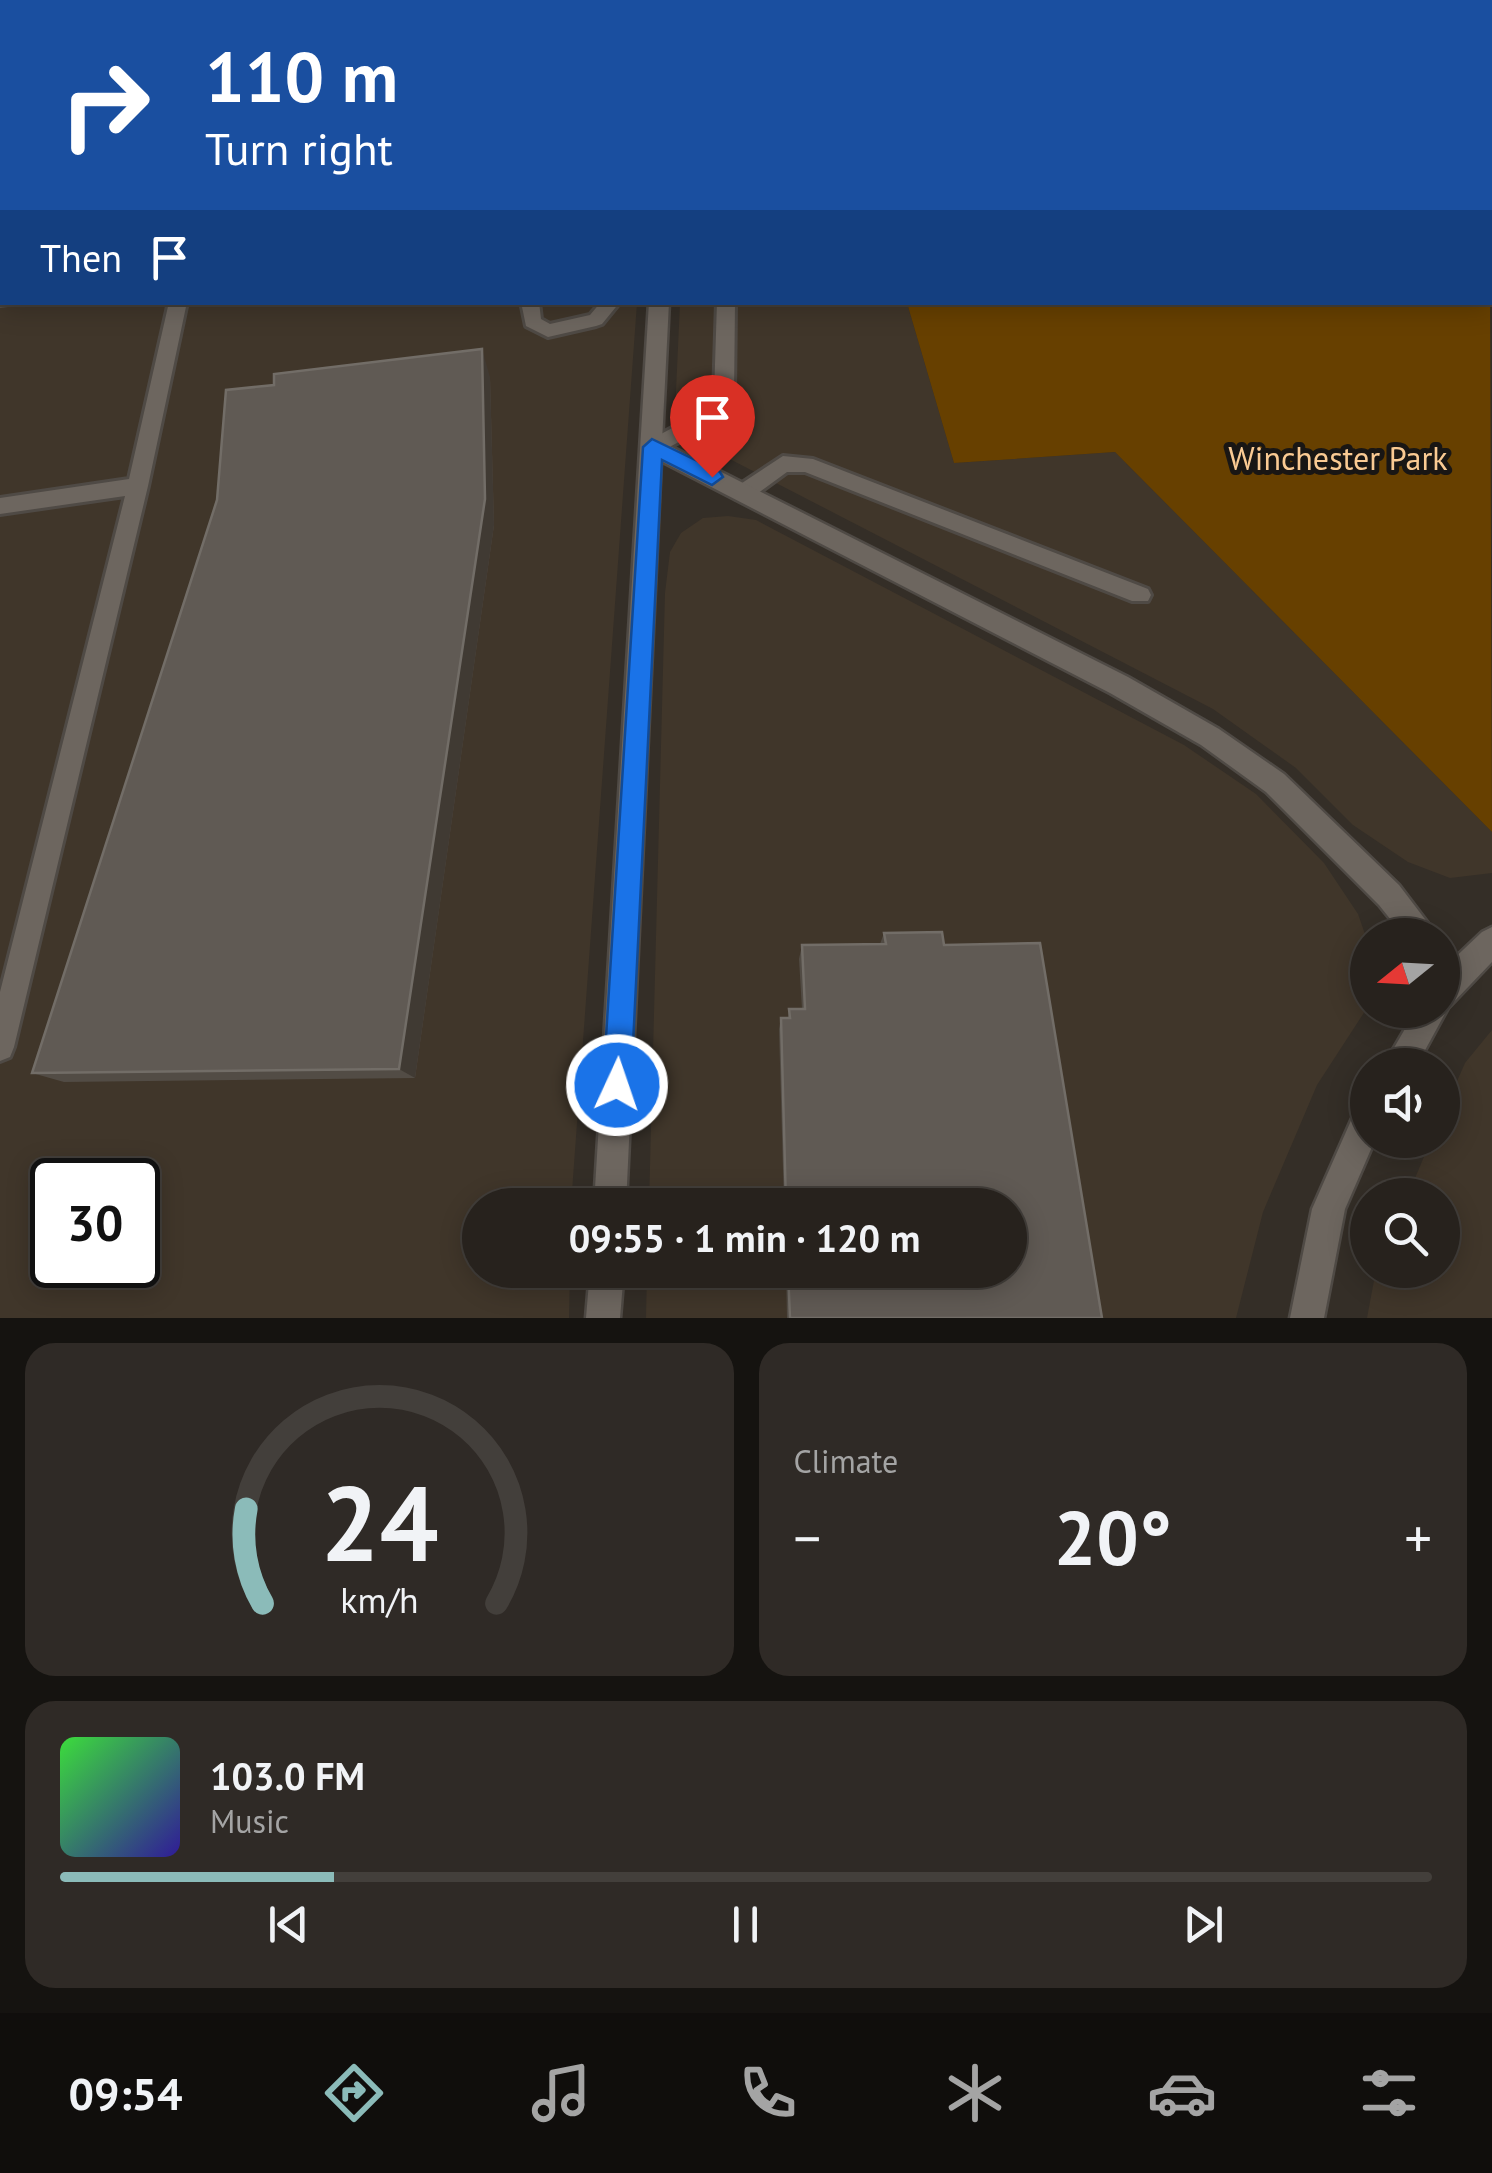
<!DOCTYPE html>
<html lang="en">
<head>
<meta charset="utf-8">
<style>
  body { margin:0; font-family:"PT Sans",sans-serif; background:#2f2a26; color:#f1f3f6; height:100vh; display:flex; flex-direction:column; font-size:38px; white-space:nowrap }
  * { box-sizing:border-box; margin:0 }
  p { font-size:32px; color:#a4a4a4 }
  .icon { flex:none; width:55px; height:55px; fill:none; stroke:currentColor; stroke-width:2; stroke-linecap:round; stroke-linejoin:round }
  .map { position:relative; height:1318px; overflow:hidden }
  .side { display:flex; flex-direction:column; gap:25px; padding:25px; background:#151310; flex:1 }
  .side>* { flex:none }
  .banner { position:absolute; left:0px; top:0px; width:1492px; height:305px; box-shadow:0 5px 25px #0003,0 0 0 2px #433f3b; background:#1a4fa0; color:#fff; overflow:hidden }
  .needle { width:65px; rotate:252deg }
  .controls { position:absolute; left:1350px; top:918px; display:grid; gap:20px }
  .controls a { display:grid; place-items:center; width:110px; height:110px; border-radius:50%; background:#27221d; box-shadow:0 5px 25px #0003,0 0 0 2px #433f3b; font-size:50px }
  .speed { position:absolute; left:30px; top:1158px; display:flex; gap:20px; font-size:50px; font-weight:700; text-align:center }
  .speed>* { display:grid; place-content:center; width:130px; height:130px; border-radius:50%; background:#27221d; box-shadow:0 5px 25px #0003,0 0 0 2px #433f3b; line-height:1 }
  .speed .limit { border:5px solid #111; border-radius:15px; background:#fff; color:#111 }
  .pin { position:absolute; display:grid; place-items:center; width:85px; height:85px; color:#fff; margin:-102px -42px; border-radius:50% 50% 50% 0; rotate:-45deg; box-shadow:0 0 10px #0007 }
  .pin .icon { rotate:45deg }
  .me { position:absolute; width:110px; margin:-55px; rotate:3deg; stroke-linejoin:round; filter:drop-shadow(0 0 8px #0008) }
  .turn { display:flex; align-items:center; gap:35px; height:210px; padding:0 40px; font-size:45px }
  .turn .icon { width:130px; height:130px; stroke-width:2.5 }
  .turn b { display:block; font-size:70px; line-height:85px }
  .then { display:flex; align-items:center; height:95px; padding:0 40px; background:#0003; gap:20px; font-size:38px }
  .big { font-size:75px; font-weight:800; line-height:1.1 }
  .side .widget { flex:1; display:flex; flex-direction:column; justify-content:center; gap:15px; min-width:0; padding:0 35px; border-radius:30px; background:#2f2a26 }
  .side .dial { align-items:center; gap:0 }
  .dial svg { height:260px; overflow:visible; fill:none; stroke:#433f3b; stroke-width:7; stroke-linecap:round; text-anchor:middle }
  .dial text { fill:#f1f3f6; stroke:none }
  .song { display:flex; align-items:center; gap:30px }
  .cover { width:120px; height:120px; border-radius:15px; background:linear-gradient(135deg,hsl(120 70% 55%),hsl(250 70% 35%)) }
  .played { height:10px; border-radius:5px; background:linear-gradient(90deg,#8bbbb9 20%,#433f3b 20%) }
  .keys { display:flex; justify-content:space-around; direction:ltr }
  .heat { display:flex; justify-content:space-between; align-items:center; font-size:55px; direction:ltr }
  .side .tiles { flex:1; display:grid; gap:25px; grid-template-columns:1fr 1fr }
  .widget:last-child { grid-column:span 2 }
  .trip { position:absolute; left:462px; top:1188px; width:565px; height:100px; border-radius:50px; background:#27221d; box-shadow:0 5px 25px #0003,0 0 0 2px #433f3b; font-weight:800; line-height:100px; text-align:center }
  .tab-bar { display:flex; height:160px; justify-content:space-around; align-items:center; background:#100e0c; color:#a4a4a4 }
  .tab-bar .icon { width:70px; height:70px }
  .tab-bar .on { color:#8bbbb9 }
  .tab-bar b { font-size:45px; color:#f1f3f6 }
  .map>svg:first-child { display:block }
  .built { fill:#40362a; fill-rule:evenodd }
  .green { fill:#674000 }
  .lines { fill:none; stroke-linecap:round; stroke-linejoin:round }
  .lane-casing { stroke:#4f4a45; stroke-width:6 }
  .street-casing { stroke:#4f4a45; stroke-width:5 }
  .lane { fill:#6d665f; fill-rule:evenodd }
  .street { fill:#6d665f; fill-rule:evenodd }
  .wall { fill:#524c45 }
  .shaded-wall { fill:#403a33 }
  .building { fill:#605a54; stroke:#726d67; stroke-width:2.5 }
  .route { fill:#1a73e8; stroke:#114b97; stroke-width:2.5 }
  .labels { text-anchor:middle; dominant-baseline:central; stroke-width:10; stroke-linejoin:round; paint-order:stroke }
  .park-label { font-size:32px; fill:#faca93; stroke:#191614 }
</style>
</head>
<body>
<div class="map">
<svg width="1492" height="1318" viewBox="0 0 1492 1318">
  <rect width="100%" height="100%" fill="#342e27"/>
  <g class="built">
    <path d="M 32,0 L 658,0 L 10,2 Z"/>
    <path d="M 0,4 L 2,302 L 637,303 L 571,1205 L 480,1205 L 480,1270 L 570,1270 L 569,1318 L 0,1318 ZM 52,1180 L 138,1180 L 138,1265 L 52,1265 Z"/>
    <path d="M 680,303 L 907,303 L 954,463 L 1115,452 L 1492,832 L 1492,873 L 1450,878 L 1408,862 L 1353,825 L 1296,768 L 1213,709 L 695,441 L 675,413 Z"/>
    <path d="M 728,516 L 756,520 L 1184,745 L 1256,794 L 1324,863 L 1358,914 L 1367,940 L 1367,1008 L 1317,1085 L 1263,1212 L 1236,1318 L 646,1318 L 647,1270 L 1010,1270 L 1010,1205 L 649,1205 L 665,593 L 670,552 L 681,533 L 703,518 Z"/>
    <path d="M 1492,1030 L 1492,1318 L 1367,1318 L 1376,1270 L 1442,1270 L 1442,1195 L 1408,1195 L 1431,1140 L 1442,1140 L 1443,1113 L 1465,1063 Z"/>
  </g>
  <path class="green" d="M 1490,278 L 1492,832 L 1115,452 L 954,463 L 907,303 L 1490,302 Z"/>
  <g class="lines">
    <defs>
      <g id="lane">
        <rect x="486" y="0" width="14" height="2"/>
        <rect x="621" y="0" width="14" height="2"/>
        <path d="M 169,302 L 187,302 L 148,486 L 14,1047 L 10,1057 L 0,1061 L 0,992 L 125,496 L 0,514 L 0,498 L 129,479 Z"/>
        <path d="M 521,302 L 539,302 L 541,319 L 550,324 L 590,315 L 601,302 L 620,302 L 602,324 L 596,326 L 548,337 L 526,326 Z"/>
        <path d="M 717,302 L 735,302 L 734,396 L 720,420 L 660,452 L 646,452 L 643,447 L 646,442 L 706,410 L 714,396 Z"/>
        <path d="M 783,456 L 813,459 L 1148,589 L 1151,595 L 1148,601 L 1132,601 L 805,472 L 787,472 L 750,499 L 736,499 L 733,493 L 736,487 Z"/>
      </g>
      <g id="street">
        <path d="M 670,0 L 686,0 L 686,2 L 671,2 Z"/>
        <path d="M 1246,0 L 1262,0 L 1264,2 L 1248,2 Z"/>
        <rect x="1490" y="60" width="2" height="10"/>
        <rect x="1490" y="256" width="2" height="14"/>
        <path d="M 649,302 L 669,302 L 662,442 L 1128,677 L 1219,729 L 1284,774 L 1399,885 L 1437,935 L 1403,935 L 1379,905 L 1266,792 L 1201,745 L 1110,693 L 661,461 L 626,1205 L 594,1205 Z"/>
        <path d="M 1492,927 L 1492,962 L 1448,1008 L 1417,1065 L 1384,1065 L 1416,1010 L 1442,1010 L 1446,966 L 1482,932 Z"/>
        <path d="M 1368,1102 L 1368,1140 L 1375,1140 L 1345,1209 L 1324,1318 L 1290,1318 L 1312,1209 L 1357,1107 Z"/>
        <path d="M 590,1270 L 624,1270 L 620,1318 L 586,1318 Z"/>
      </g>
    </defs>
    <use href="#lane" class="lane-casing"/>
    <use href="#street" class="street-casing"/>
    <use href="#lane" class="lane"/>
    <use href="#street" class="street"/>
  </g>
  <g class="wall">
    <path d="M 0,0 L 150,0 L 152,2 L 2,2 L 2,302 L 48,302 L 0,308 Z"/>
    <rect x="721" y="0" width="186" height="2"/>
    <path d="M 1167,0 L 1248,0 L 1250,2 L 1168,2 Z"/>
    <path d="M 1333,0 L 1397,0 L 1396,2 L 1335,2 Z"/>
    <path d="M 490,377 L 494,525 L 415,1078 L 64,1082 L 32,1073 Z"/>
    <path d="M 884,933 L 944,945 L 1102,1318 L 787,1318 L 786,1270 L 1010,1270 L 1010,1205 L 784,1205 L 779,1029 L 781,1018 L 788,1018 L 789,1009 L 802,1009 L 799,959 L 802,945 L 880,944 Z"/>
  </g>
  <path class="shaded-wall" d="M 482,349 L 490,377 L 494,525 L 415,1078 L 399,1069 Z"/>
  <g class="building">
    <path d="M 0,0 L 140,0 L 139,2 L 2,2 L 2,282 L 0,282 Z"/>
    <rect x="721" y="0" width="83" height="2"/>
    <path d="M 1189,0 L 1248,0 L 1250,2 L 1191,2 Z"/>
    <rect x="1490" y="91" width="2" height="33"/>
    <path d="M 482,349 L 485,499 L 399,1069 L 32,1073 L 217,500 L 226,390 L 274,385 L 274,374 Z"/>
    <path d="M 942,932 L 944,945 L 1040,943 L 1102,1318 L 790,1318 L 788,1270 L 1010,1270 L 1010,1205 L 786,1205 L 781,1018 L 790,1018 L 789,1009 L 805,1009 L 802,945 L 886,944 L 884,933 Z"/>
  </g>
  <path class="route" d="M 652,439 L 720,472 L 723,477 L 712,485 L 662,460 L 631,1085 L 627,1095 L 617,1099 L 607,1095 L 603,1085 L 643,447 Z"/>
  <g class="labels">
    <g class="park-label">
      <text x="1338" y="458">Winchester Park</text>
    </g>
  </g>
</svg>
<div class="controls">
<a><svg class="needle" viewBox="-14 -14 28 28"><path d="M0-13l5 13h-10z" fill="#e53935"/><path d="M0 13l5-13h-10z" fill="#a4a4a4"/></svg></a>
<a><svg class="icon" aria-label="sound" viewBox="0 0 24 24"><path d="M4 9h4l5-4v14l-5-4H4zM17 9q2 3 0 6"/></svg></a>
<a><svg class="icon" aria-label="search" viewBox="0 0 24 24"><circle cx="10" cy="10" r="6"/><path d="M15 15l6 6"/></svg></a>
</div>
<div class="speed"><div class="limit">30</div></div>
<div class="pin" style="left:712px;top:477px;background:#d93025"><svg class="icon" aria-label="arrive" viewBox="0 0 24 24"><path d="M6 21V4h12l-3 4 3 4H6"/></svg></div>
<svg class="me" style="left:617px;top:1085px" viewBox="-20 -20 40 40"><circle r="17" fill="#1a73e8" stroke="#fff" stroke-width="3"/><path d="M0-11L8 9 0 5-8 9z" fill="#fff"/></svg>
<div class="trip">09:55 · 1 min · 120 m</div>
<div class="banner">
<div class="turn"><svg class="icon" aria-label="right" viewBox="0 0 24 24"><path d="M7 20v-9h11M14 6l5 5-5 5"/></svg><div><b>110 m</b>Turn right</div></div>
<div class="then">Then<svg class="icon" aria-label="arrive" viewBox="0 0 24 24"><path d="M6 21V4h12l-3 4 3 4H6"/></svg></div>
</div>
</div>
<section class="side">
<div class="tiles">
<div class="widget dial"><svg viewBox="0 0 100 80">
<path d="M14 69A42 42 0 1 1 86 69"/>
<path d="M14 69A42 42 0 0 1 9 40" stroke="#8bbbb9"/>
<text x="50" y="56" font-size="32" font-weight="700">24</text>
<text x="50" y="72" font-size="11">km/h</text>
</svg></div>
<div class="widget"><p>Climate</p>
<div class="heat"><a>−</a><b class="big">20°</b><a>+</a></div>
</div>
<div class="widget">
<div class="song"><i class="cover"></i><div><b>103.0 FM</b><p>Music</p></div></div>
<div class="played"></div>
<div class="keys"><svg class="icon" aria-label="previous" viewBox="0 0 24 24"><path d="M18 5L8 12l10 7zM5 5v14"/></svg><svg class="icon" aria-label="pause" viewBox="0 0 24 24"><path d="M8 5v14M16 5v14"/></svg><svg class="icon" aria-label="next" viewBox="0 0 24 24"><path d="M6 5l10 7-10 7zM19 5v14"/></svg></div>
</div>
</div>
</section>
<nav class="tab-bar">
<b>09:54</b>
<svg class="icon on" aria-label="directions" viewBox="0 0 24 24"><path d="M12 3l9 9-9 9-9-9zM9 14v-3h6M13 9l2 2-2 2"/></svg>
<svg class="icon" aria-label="music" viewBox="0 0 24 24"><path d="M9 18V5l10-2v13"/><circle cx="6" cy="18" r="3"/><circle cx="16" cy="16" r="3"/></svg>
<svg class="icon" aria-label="phone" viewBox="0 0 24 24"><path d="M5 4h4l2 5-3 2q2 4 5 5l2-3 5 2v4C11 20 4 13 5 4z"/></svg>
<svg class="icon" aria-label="climate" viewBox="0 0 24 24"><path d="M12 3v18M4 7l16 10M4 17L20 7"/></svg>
<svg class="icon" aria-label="car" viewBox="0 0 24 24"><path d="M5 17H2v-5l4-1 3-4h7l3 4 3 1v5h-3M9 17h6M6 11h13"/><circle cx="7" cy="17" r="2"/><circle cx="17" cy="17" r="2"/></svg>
<svg class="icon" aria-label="filters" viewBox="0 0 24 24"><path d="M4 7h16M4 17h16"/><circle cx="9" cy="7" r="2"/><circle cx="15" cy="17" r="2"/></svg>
</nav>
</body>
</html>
